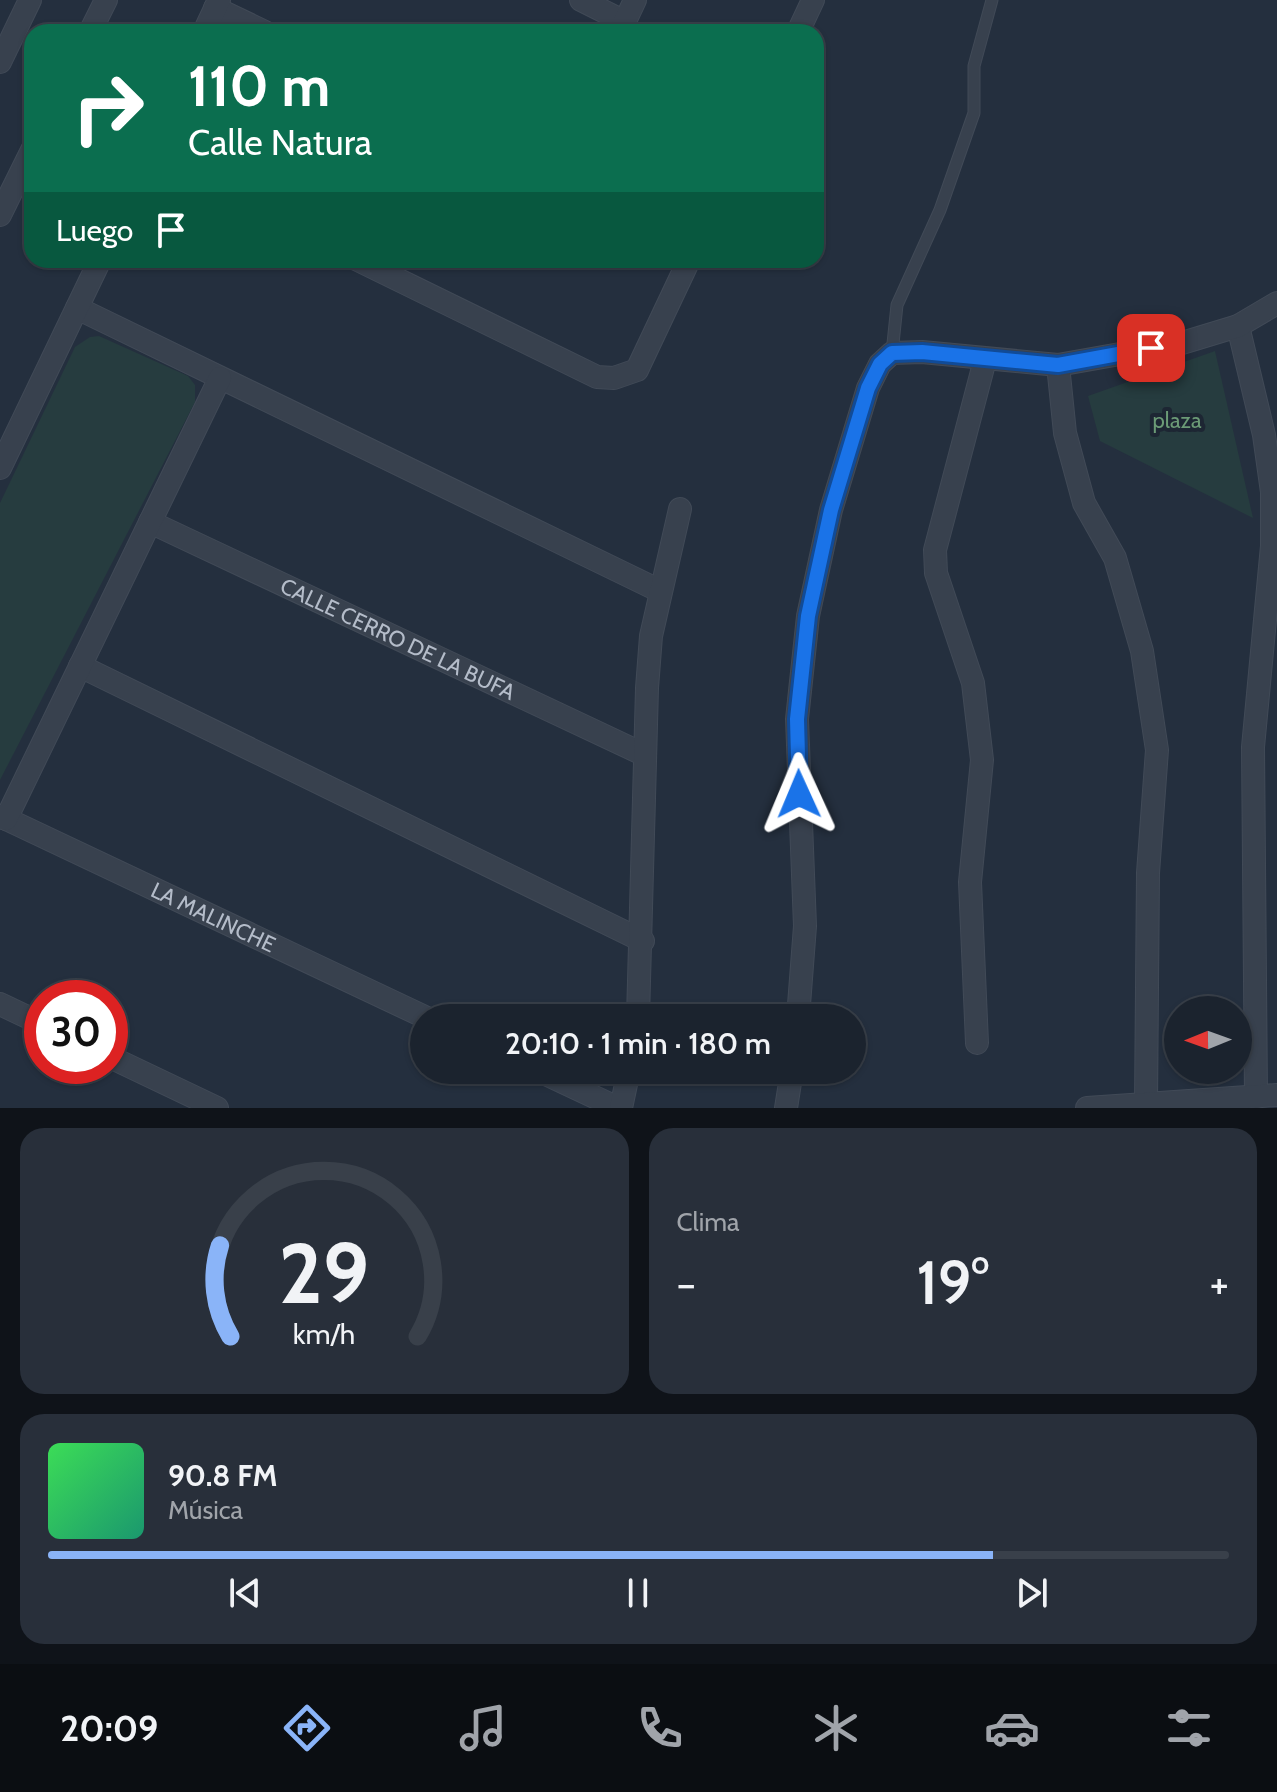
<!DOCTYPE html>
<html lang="es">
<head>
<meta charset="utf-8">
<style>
  body { margin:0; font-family:Cabin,sans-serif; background:#282f3a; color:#f1f3f6; height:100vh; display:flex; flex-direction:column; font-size:30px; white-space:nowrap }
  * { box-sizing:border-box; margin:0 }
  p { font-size:26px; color:#a0a4aa }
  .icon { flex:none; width:44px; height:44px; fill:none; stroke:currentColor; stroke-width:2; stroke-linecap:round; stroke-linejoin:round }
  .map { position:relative; height:1108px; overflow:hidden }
  .sheet { display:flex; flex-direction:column; gap:20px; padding:20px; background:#0f1319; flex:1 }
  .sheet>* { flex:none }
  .top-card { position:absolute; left:24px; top:24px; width:800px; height:244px; border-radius:24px; box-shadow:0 2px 6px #0004,0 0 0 2px #39404a; background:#0b6e4f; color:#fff; overflow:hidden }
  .needle { width:52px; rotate:269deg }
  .buttons { position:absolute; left:1164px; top:996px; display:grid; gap:16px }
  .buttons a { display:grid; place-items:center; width:88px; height:88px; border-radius:50%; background:#1b232e; box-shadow:0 2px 6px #0004,0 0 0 2px #39404a; font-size:40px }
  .speed { position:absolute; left:24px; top:980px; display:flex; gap:16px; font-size:40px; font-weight:700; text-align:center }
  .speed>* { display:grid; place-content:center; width:104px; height:104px; border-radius:50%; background:#1b232e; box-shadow:0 2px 6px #0004,0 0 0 2px #39404a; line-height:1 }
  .speed .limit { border:12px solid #d22; background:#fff; color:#111 }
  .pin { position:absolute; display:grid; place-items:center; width:68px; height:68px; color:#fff; margin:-34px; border-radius:16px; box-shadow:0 4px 12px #0006 }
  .me { position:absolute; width:88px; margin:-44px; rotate:359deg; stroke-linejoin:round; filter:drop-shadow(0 0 6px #0008) }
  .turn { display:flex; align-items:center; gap:28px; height:168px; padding:0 32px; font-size:36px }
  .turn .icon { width:104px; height:104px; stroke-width:2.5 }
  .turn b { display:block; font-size:56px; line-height:68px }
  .then { display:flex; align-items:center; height:76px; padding:0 32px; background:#0003; gap:16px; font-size:30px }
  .big { font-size:60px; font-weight:600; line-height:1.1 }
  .sheet .card { flex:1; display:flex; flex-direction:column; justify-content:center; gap:12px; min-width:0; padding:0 28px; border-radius:24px; background:#282f3a }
  .sheet .dial { align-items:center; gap:0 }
  .dial svg { height:208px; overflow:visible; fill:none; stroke:#39404a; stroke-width:7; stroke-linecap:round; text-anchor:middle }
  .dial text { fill:#f1f3f6; stroke:none }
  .song { display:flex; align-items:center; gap:24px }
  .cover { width:96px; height:96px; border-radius:12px; background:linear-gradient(135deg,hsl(130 70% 55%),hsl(160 70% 35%)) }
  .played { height:8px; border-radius:4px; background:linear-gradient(90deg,#8ab4f8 80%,#39404a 80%) }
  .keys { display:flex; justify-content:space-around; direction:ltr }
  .heat { display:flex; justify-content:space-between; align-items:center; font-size:44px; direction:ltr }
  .sheet .tiles { flex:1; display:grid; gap:20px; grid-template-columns:1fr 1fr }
  .card:last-child { grid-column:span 2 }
  .trip { position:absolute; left:410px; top:1004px; width:456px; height:80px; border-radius:40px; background:#1b232e; box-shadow:0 2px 6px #0004,0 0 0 2px #39404a; font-weight:600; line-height:80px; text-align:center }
  .tab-bar { display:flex; height:128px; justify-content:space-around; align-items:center; background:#0b0e12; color:#a0a4aa }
  .tab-bar .icon { width:56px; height:56px }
  .tab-bar .selected { color:#8ab4f8 }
  .tab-bar b { font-size:36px; color:#f1f3f6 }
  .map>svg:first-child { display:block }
  .green { fill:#263c3f }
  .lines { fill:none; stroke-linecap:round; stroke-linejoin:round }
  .service-casing { stroke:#414a57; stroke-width:13 }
  .minor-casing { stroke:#414a57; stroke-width:24 }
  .service { stroke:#38414e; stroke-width:11 }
  .minor { stroke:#38414e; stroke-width:22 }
  .route-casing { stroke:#114b97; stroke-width:20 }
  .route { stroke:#1a73e8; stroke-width:14 }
  .labels { text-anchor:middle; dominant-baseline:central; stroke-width:8; stroke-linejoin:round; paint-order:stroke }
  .park-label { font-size:22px; fill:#6b9a76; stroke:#1d2633 }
  .street-label { font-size:22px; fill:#b4bcc9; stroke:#1d2633 }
</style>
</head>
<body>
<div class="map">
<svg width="1277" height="1108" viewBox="0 0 1277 1108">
  <rect width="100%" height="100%" fill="#242f3e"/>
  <g class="green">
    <path d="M 99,336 L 188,376 L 195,385 L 195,402 L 0,780 L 0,503 L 75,347 L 90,337 Z"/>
    <path d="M 1215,351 L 1253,518 L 1100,441 L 1088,396 Z"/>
  </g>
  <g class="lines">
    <defs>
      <path id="service" d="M 892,353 L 897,305 L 940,210 L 974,113 L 974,66 L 992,0"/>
      <g id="minor">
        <path d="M 581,0 L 625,22"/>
        <path d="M 215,8 L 265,32"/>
        <path d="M 90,32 L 106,0"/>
        <path d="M 204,32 L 219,0"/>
        <path d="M 620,32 L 635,0"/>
        <path d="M 798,32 L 813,0"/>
        <path d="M 0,62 L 30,0"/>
        <path d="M 0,215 L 32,150"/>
        <path d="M 358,260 L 597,377 L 614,378 L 637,370 L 689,260"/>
        <path d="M 77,308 L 660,591"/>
        <path d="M 1238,326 L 1264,435 L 1272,492 L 1272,546 L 1253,747 L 1256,1097"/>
        <path d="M 1058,365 L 1065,433 L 1084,503 L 1115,558 L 1142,651 L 1157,750 L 1148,873 L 1146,1104"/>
        <path d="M 0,468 L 100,260"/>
        <path id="s1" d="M 150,522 L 645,755"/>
        <path d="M 80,666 L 643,941"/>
        <path id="s2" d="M 0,816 L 427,1018"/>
        <path d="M 6,819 L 220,378"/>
        <path d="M 0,1004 L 42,1024"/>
        <path d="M 638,1018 L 647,688 L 651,636 L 680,509"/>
        <path d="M 798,1018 L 805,926 L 797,719 L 808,616 L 831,510 L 868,388 L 880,364 L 892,353 L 922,352 L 1058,365 L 1182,343 L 1238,326 L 1277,303"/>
        <path d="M 977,1043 L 970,882 L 982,760 L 973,683 L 936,573 L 935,550 L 985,360"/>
        <path d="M 110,1057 L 217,1108"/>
        <path d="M 537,1070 L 618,1108"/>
        <path d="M 621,1108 L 629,1070"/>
        <path d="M 786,1108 L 792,1070"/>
        <path d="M 1087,1108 L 1277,1095"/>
      </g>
    </defs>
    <use href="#service" class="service-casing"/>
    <use href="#minor" class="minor-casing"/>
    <use href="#service" class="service"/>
    <use href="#minor" class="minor"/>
  </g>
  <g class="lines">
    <defs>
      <path id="route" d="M 799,794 L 797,719 L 808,616 L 831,510 L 868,388 L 880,364 L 892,353 L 922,352 L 1058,365 L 1151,348"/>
    </defs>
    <use href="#route" class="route-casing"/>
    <use href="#route" class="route"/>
  </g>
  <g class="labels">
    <g class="park-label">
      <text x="1177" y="420">plaza</text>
    </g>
    <g class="street-label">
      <text stroke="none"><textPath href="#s1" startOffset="274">CALLE CERRO DE LA BUFA</textPath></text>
      <text stroke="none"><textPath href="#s2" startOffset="236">LA MALINCHE</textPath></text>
    </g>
  </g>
</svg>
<div class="buttons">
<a><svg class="needle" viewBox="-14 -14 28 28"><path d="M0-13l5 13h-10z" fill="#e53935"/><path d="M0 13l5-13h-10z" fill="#a0a4aa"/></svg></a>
</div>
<div class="speed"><div class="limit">30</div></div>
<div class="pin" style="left:1151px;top:348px;background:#d93025"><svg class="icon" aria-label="arrive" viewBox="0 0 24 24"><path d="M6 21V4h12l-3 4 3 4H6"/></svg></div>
<svg class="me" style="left:799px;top:794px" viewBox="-20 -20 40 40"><path d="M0-17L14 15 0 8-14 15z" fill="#1a73e8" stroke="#fff" stroke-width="4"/></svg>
<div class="trip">20:10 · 1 min · 180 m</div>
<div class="top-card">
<div class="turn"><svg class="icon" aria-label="right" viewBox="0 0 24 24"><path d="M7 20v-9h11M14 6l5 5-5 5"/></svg><div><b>110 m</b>Calle Natura</div></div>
<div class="then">Luego<svg class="icon" aria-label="arrive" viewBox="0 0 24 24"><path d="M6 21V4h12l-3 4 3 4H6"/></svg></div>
</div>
</div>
<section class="sheet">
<div class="tiles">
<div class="card dial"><svg viewBox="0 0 100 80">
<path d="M14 69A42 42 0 1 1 86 69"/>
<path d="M14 69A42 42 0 0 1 10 34" stroke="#8ab4f8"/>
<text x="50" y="56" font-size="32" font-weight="700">29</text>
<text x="50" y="72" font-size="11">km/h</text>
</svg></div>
<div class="card"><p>Clima</p>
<div class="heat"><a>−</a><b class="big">19°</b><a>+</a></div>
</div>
<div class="card">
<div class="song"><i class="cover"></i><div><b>90.8 FM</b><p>Música</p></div></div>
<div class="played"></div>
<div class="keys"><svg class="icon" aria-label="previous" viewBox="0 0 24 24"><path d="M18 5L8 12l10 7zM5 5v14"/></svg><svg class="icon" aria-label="pause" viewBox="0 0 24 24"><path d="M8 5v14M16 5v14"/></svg><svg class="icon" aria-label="next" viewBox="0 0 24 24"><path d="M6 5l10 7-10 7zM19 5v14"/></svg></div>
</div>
</div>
</section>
<nav class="tab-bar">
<b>20:09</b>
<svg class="icon selected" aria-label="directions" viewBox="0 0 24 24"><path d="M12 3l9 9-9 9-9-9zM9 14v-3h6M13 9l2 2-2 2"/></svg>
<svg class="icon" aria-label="music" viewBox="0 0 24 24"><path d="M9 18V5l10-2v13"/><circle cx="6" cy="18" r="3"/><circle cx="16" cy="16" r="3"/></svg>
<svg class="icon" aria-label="phone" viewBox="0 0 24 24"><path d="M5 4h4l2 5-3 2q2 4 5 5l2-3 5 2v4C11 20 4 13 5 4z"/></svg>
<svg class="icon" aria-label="climate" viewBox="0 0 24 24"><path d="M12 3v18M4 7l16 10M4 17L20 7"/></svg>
<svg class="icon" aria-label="car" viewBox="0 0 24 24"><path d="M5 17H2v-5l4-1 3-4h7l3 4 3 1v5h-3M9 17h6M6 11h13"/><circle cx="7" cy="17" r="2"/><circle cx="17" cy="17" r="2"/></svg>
<svg class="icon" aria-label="filters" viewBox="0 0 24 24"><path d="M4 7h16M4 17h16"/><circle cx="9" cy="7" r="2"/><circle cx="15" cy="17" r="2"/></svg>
</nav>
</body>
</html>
